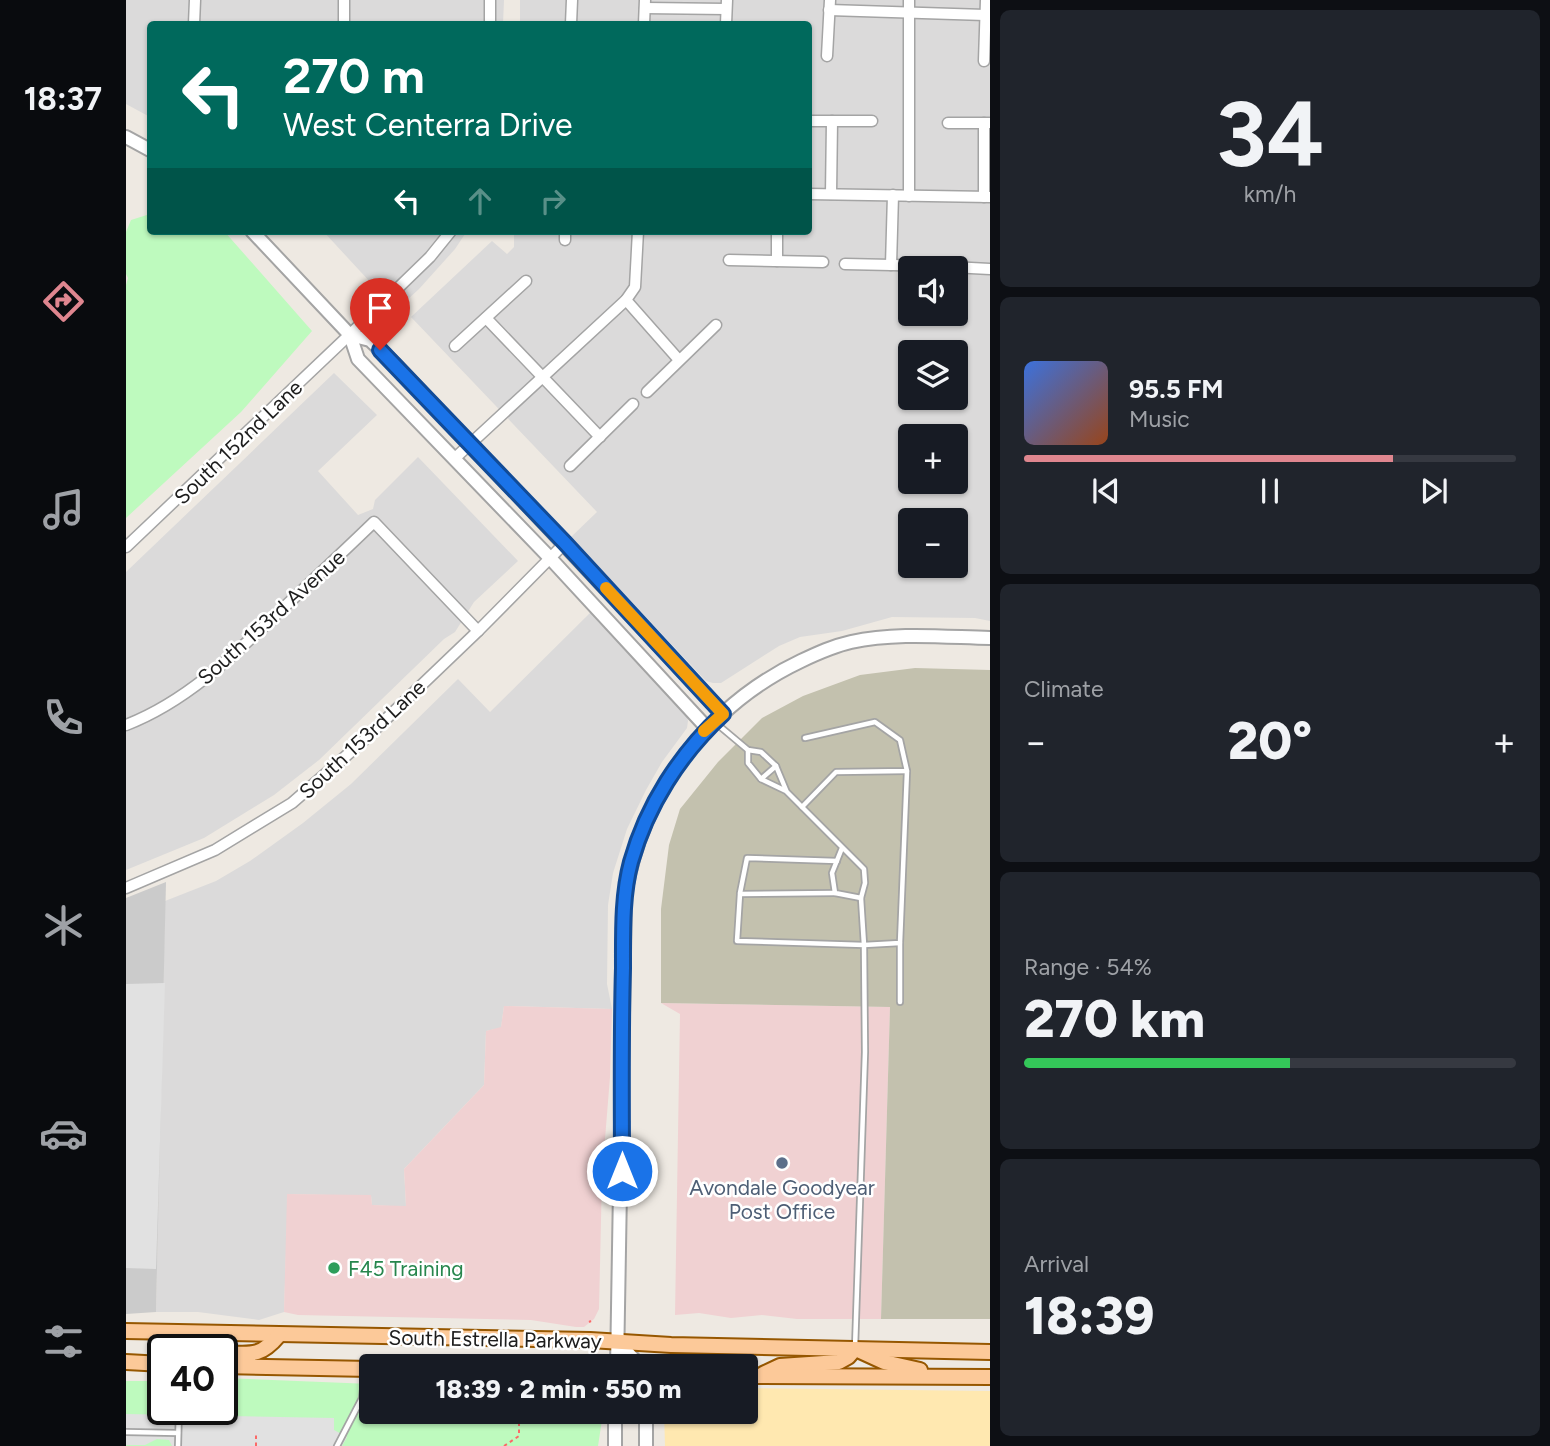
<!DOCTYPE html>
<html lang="en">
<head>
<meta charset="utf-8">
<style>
  body { margin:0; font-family:Figtree,sans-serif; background:#20242c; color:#f1f3f6; height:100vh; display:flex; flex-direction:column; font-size:26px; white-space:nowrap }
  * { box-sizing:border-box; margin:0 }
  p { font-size:23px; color:#9ea1a6 }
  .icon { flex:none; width:38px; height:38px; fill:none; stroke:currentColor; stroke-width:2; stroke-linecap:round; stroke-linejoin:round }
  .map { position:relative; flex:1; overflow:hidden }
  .sheet { display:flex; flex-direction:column; gap:10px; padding:10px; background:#0d0f14; width:560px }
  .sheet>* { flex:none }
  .top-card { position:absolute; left:21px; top:21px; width:665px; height:214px; border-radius:7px; box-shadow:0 2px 5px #0004; background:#00695c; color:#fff; overflow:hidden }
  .controls { position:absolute; left:772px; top:256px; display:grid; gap:14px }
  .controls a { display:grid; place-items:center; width:70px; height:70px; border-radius:7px; background:#171b24; box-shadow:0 2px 5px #0004; font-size:35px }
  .speed { position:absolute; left:21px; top:1334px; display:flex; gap:14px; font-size:35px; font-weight:700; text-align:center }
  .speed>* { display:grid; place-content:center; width:91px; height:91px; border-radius:50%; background:#171b24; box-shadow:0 2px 5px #0004; line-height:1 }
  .speed .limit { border:4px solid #111; border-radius:10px; background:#fff; color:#111 }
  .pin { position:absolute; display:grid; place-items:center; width:60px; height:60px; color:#fff; margin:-72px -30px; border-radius:50% 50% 50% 0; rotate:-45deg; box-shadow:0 0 7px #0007 }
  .pin .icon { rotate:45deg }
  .me { position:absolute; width:77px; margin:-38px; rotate:0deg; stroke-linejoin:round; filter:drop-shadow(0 0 5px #0008) }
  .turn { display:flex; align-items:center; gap:24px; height:147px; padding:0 21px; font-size:32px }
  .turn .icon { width:91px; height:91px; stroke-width:2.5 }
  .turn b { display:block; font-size:49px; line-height:60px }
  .lanes { display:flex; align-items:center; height:66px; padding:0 21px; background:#0003; justify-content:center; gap:35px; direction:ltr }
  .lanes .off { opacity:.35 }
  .big { font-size:52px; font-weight:800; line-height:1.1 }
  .sheet .widget { flex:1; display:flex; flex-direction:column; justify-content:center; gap:10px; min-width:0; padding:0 24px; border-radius:10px; background:#20242c }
  .sheet .dial { align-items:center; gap:0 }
  .dial b { font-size:91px; line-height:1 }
  .song { display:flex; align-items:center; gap:21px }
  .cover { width:84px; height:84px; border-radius:10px; background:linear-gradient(135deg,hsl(220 70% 55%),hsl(20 70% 35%)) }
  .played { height:7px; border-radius:4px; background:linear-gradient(90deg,#df868f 75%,#363941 75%) }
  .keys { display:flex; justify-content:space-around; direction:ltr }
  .heat { display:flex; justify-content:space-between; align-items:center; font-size:38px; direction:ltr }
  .charge { height:10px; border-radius:5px; background:linear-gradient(90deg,#34c759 54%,#363941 0) }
  .trip { position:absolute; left:233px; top:1354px; width:399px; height:70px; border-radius:7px; background:#171b24; box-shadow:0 2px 5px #0004; font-weight:800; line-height:70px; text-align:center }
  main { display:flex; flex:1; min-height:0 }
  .menu { display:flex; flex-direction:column; width:126px; justify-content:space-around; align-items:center; background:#090b0e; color:#9ea1a6 }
  .menu .icon { width:49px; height:49px }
  .menu .current { color:#df868f }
  .menu b { font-size:32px; color:#f1f3f6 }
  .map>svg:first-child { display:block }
  .residential { fill:#dbdada; fill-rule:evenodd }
  .commercial { fill:#f0d1d2 }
  .religious { fill:#cbcbcb }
  .construction { fill:#c3c1ae }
  .sand { fill:#ffe8b0 }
  .park { fill:#befabe }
  .parking { fill:#e1e1e1 }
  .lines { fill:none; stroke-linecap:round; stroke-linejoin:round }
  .service-casing { stroke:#a4a4a4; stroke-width:8 }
  .minor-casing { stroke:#a4a4a4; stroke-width:13 }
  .tertiary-casing { stroke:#a4a4a4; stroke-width:16 }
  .primary-casing { stroke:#965700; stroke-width:18 }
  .path { stroke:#fb6967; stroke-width:2; stroke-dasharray:3.5 3.5; stroke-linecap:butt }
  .service { stroke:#fff; stroke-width:4.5 }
  .minor { stroke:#fff; stroke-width:10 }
  .tertiary { stroke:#fff; stroke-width:12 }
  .primary { stroke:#fcc999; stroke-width:14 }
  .route-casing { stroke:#114b97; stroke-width:18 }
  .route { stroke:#1a73e8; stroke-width:12 }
  .slow { stroke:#f59e0b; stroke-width:12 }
  .service-dot { fill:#5c6f8a; stroke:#fff; stroke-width:2.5 }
  .leisure-dot { fill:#2e9e5b; stroke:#fff; stroke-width:2.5 }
  .labels { text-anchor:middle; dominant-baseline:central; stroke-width:5; stroke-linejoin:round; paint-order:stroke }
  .street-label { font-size:21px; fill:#1d1d1d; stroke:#fff }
  .service-label { font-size:21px; fill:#4e5e75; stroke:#fff }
  .leisure-label { font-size:21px; fill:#27864d; stroke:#fff; text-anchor:start }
</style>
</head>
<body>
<main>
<nav class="menu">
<b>18:37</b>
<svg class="icon current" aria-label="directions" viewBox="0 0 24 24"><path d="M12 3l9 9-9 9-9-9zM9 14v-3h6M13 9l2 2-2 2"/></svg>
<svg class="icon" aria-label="music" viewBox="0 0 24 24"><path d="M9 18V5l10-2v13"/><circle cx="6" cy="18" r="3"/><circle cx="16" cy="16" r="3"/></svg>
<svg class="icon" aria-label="phone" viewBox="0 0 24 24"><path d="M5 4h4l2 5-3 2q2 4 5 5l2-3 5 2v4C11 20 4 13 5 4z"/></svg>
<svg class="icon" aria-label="climate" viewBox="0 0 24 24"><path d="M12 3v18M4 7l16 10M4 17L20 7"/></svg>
<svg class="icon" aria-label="car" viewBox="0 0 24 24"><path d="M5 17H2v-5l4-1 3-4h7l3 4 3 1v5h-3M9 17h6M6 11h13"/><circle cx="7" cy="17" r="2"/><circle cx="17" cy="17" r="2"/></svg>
<svg class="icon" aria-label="filters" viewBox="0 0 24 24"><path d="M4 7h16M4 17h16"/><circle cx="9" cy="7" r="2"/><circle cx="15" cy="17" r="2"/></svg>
</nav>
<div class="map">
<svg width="864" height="1446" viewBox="0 0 864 1446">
  <rect width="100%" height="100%" fill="#eee9e2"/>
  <g class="residential">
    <path d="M 0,0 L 378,0 L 377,24 L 24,24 L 24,117 L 0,104 Z"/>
    <path d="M 394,0 L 864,0 L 864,621 L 849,618 L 766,617 L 716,631 L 674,637 L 653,646 L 595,683 L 587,683 L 580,681 L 445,537 L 471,512 L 285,317 L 366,241 L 381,254 L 388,247 L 388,231 L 682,231 L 682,24 L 394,24 ZM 784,268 L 830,268 L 830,313 L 784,313 ZM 784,352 L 830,352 L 830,397 L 784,397 ZM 784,436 L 830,436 L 830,481 L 784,481 ZM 784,520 L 830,520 L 830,565 L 784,565 Z"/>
    <path d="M 197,231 L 341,231 L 329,249 L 293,289 L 270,310 Z"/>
    <path d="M 208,373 L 251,415 L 192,471 L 232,515 L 247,509 L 249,500 L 292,457 L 392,561 L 348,602 L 329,632 L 318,639 L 193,760 L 148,795 L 78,838 L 0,870 L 0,572 Z"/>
    <path d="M 466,611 L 560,710 L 562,721 L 561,728 L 536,762 L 520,790 L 501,829 L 487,873 L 482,905 L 481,984 L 486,1009 L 378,1006 L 375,1028 L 360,1031 L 358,1085 L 278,1169 L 280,1207 L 246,1205 L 245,1196 L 162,1194 L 158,1312 L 133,1320 L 72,1312 L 30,1312 L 39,901 L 90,881 L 124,861 L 177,823 L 225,784 L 332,679 L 364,712 Z"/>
  </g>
  <g class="commercial">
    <path d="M 535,1003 L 764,1007 L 755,1319 L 671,1319 L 636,1315 L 605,1318 L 573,1313 L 549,1315 L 554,1014 Z"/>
    <path d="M 378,1006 L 486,1009 L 484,1077 L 476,1176 L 473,1309 L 468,1319 L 458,1327 L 450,1327 L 405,1320 L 172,1315 L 158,1312 L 161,1194 L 245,1195 L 246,1205 L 280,1206 L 278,1169 L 358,1085 L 360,1031 L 375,1027 Z"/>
  </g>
  <path class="religious" d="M 40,882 L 30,1312 L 0,1314 L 0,898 Z"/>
  <path class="construction" d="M 789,668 L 864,670 L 864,1319 L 755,1319 L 764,1007 L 535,1003 L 535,909 L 543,845 L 554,809 L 592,762 L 636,718 L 677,696 L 734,675 Z"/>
  <path class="sand" d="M 620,1388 L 864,1391 L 864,1446 L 539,1446 L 538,1412 L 620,1412 Z"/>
  <g class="park">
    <path d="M 24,214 L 24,231 L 98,231 L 186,331 L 115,412 L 0,518 L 0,285 L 2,278 L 0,274 L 0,232 L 5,220 Z"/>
    <path d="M 96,1378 L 245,1384 L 245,1412 L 477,1413 L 472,1446 L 0,1446 L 0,1381 L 37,1381 L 37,1409 L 96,1409 Z"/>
  </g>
  <g class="parking">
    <path d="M 39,983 L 30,1269 L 0,1268 L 0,984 Z"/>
    <path d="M 0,1414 L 208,1418 L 208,1430 L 221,1437 L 216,1446 L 46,1446 L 43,1440 L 31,1439 L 19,1445 L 0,1445 Z"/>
  </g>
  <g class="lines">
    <defs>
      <g id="service">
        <path d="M 591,724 L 622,750 L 635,752 L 650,766 L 660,790"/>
        <path d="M 622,750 L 622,763 L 635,779 L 660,791 L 738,869 L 739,883 L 735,898 L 709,893 L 706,873 L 716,848"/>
        <path d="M 635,779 L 650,766"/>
        <path d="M 676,807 L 710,772 L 781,771 L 774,740 L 749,722 L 679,738"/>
        <path d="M 614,893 L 621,858 L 711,861"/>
        <path d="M 709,893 L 614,894 L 611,941 L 738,945 L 739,1052 L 729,1348"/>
        <path d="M 735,898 L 738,945 L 774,943 L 781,771"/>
        <path d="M 774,1002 L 774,943"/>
        <path d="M 0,1432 L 52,1433"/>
        <path d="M 52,1446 L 53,1409"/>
        <path d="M 211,1446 L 236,1398 L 239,1373"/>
      </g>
      <g id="minor">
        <path d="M 783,0 L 783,196"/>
        <path d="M 519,8 L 600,9"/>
        <path d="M 703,10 L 859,15"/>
        <path d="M 68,24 L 69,0"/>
        <path d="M 218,24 L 218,0"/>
        <path d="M 364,24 L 364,0"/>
        <path d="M 445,24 L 446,0"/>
        <path d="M 518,24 L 519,0"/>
        <path d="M 600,24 L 601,0"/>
        <path d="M 701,56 L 704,0"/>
        <path d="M 858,61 L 860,0"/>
        <path d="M 682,121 L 746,121"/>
        <path d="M 822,123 L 864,123"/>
        <path d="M 682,194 L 864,197"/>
        <path d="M 705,194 L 706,121"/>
        <path d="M 858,197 L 858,123"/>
        <path d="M 439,240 L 439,231"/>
        <path d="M 603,260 L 697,262"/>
        <path d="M 651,261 L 651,231"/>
        <path d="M 719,264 L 812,266"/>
        <path d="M 765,265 L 767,195"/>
        <path d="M 826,267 L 864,269"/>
        <path d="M 500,300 L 553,360"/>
        <path d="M 360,318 L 474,437"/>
        <path d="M 329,346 L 400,281"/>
        <path d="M 521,392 L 590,325"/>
        <path d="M 329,458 L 500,300 L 509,287 L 512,231"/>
        <path d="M 444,466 L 507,404"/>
        <path d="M 0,547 L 240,319 L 304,257 L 325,231"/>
        <path d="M 0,725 C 60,702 108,655 154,611 C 186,581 217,552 248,522 L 352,631"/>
        <path d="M 0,888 L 89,850 L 166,803 L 236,742 L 352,631 L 439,543"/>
      </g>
      <g id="tertiary">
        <path d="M 0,137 L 24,150"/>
        <path d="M 126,231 L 224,335 L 232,359 L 424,558 L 581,728"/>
        <path d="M 224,335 L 244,340 L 269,364 L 597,714"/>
        <path d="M 492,1342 L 515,1367"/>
        <path d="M 491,1367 L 499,895 C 516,793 582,705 675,661 C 692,653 707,646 725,642 C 770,632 818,637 864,638"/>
        <path d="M 489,1446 L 489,1412"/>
        <path d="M 520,1446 L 520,1412"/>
      </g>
      <g id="primary">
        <path d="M 0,1331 L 464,1340 L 545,1345 L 864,1352"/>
        <path d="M 734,1351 L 758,1362 L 794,1370"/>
        <path d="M 96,1353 C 124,1354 134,1358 153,1335"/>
        <path d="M 0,1362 L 37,1364"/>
        <path d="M 96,1366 L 245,1369"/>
        <path d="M 637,1374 L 654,1366 L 713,1362 L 722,1357 L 729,1349"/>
        <path d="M 620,1376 L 864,1377"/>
      </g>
    </defs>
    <use href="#service" class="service-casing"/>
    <use href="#minor" class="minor-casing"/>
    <use href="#tertiary" class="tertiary-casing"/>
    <use href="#primary" class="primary-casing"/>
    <g class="path">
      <path d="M 463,1322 L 465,1321"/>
      <path d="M 130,1446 L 130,1434"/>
      <path d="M 378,1446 L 393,1436 L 393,1412"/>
    </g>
    <use href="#service" class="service"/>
    <use href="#minor" class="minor"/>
    <use href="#tertiary" class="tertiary"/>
    <use href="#primary" class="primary"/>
  </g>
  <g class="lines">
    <defs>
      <path id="route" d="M 254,350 L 439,543 L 597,714 C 554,754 521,805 505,862 C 496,895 497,933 497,968 C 495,1036 496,1104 496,1171"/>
    </defs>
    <use href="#route" class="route-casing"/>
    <use href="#route" class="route"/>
    <path class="slow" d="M 480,588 L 597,714 L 578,731"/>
  </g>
  <circle class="service-dot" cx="656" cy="1163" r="7"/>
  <circle class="leisure-dot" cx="208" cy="1268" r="7"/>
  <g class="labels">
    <g class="street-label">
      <text transform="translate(112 442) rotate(-44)">South 152nd Lane</text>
      <text transform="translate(145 617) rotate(-42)">South 153rd Avenue</text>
      <text transform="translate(236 739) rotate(-43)">South 153rd Lane</text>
      <text transform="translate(369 1339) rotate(1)">South Estrella Parkway</text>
    </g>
    <g class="service-label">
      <text x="656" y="1187">Avondale Goodyear<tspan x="656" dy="24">Post Office</tspan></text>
    </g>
    <g class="leisure-label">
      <text x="222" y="1268">F45 Training</text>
    </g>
  </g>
</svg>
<div class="controls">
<a><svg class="icon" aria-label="sound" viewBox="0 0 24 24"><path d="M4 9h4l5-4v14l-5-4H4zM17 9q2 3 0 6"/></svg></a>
<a><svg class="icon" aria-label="layers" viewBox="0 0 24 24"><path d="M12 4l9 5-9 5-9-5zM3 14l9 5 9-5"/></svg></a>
<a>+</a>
<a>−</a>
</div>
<div class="speed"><div class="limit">40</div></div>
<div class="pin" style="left:254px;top:350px;background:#d93025"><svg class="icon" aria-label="arrive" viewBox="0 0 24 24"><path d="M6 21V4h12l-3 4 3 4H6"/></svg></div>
<svg class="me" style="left:496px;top:1171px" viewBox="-20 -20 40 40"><circle r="17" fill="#1a73e8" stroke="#fff" stroke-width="3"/><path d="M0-11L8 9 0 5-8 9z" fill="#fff"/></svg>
<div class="trip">18:39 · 2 min · 550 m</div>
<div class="top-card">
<div class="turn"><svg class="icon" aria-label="left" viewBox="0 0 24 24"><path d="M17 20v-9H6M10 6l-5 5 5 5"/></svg><div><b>270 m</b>West Centerra Drive</div></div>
<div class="lanes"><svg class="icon" aria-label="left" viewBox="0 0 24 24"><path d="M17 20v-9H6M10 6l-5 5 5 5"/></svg><svg class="icon off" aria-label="ahead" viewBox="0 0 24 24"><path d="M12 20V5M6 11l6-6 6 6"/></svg><svg class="icon off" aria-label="right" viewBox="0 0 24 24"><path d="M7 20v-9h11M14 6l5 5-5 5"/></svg></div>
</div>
</div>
<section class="sheet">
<div class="widget dial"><b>34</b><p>km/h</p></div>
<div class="widget">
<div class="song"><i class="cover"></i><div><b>95.5 FM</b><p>Music</p></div></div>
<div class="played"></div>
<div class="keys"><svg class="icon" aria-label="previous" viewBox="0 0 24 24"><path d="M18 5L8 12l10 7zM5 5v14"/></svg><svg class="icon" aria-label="pause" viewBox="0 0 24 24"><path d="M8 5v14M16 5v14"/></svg><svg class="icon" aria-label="next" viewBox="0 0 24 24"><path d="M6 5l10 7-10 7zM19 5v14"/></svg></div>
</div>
<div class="widget"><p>Climate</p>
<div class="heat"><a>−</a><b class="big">20°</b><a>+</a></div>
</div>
<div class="widget"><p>Range · 54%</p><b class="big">270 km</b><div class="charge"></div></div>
<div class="widget"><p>Arrival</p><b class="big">18:39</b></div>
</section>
</main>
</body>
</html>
